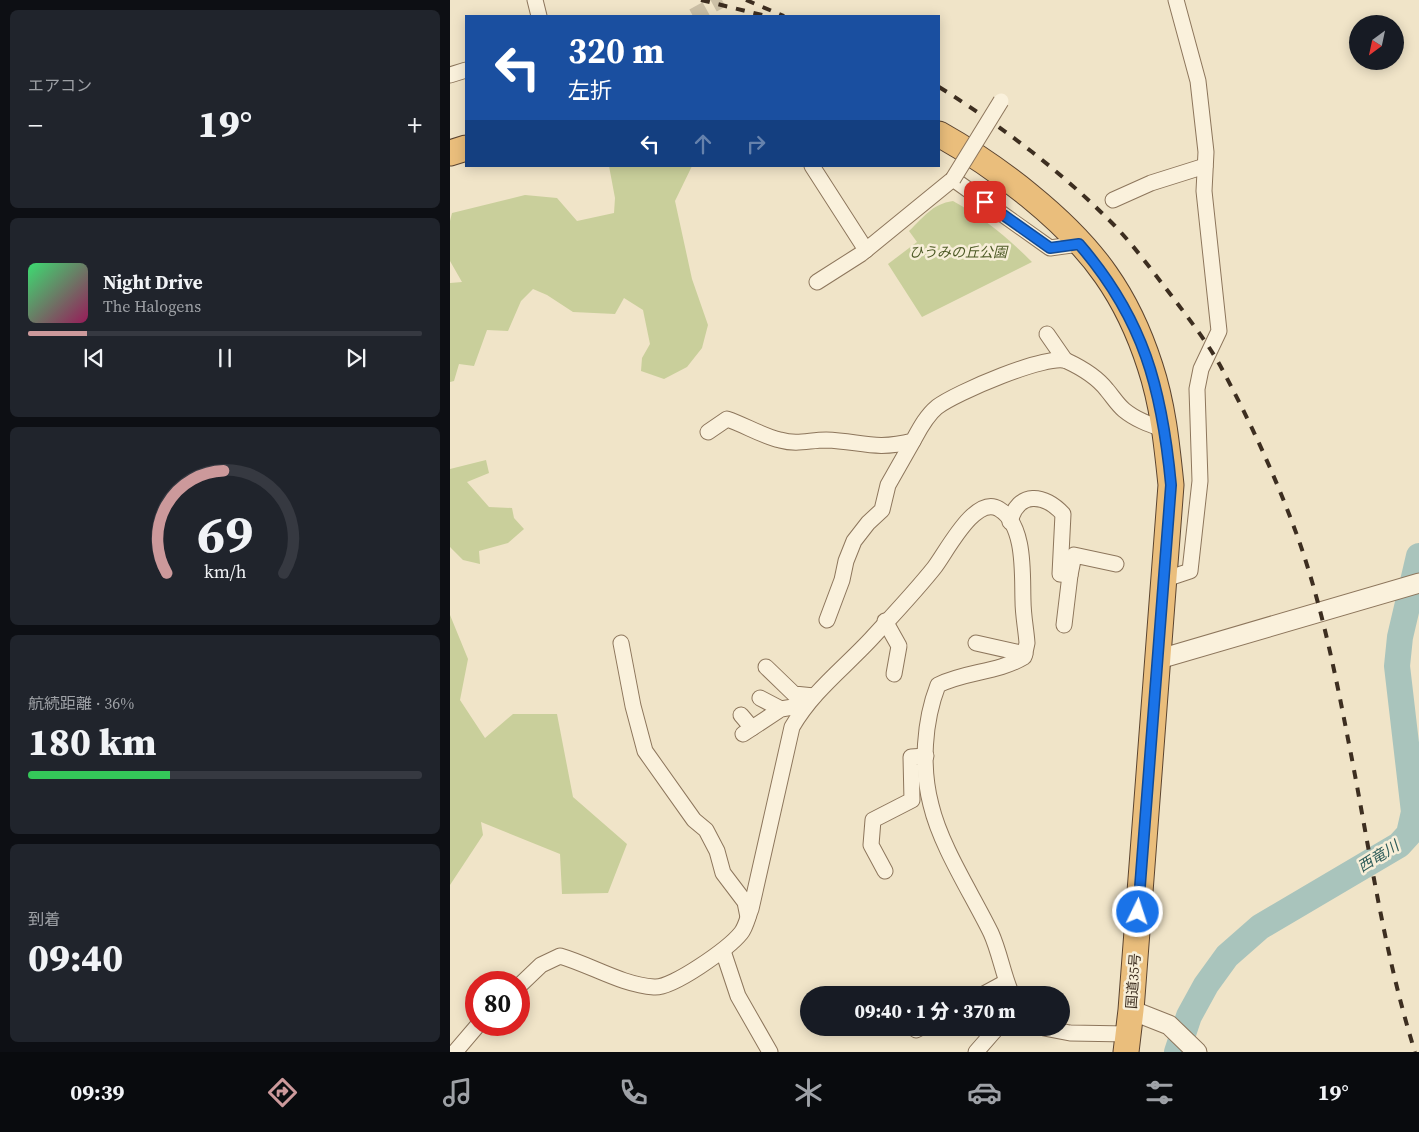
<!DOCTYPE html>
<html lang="ja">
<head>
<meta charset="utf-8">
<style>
  body { margin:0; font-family:"Source Serif 4","Noto Sans JP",serif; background:#20242c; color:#f1f3f6; height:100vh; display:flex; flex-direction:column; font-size:19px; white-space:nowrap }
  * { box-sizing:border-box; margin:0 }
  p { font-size:16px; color:#9ea1a6 }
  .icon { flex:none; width:28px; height:28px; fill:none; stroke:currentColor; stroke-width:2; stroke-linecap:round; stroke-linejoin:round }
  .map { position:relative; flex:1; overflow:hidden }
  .drawer { display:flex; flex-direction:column; gap:10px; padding:10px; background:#0d0f14; width:450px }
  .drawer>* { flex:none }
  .hud { position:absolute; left:15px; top:15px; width:475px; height:152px; border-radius:0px; box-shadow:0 2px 12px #0003; background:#1a4fa0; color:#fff; overflow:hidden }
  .needle { width:32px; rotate:213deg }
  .tools { position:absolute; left:899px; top:15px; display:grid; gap:10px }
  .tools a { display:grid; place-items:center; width:55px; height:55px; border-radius:50%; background:#171b24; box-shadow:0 2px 12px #0003; font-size:25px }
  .speed { position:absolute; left:15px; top:971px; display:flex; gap:10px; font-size:25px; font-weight:700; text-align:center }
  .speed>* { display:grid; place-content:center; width:65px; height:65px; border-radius:50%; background:#171b24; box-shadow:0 2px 12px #0003; line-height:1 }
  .speed .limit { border:8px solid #d22; background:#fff; color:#111 }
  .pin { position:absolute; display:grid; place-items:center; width:42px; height:42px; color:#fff; margin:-21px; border-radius:10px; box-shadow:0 2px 8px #0006 }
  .me { position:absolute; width:55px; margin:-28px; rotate:4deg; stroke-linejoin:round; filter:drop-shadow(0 0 4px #0008) }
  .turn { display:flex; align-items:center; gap:18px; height:105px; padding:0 20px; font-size:22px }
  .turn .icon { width:65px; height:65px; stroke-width:2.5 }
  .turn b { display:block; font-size:35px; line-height:42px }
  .lanes { display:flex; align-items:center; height:48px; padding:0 20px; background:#0003; justify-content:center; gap:25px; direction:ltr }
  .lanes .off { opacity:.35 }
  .big { font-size:38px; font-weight:800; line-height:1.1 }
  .drawer .widget { flex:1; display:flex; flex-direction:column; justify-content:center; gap:8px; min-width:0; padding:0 18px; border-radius:8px; background:#20242c }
  .drawer .dial { align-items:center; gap:0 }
  .dial svg { height:130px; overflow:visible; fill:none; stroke:#363941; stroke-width:7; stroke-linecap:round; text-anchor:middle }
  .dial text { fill:#f1f3f6; stroke:none }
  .song { display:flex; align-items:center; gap:15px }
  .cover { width:60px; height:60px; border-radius:8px; background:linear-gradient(135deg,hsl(140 70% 55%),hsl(330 70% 35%)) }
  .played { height:5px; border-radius:2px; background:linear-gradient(90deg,#cc999b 15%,#363941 15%) }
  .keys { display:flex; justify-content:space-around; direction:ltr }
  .heat { display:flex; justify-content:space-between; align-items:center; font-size:28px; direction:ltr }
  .charge { height:8px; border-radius:4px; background:linear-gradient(90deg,#34c759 36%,#363941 0) }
  .trip { position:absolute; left:350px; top:986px; width:270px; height:50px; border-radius:25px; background:#171b24; box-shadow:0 2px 12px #0003; font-weight:800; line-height:50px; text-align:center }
  .tabs { display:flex; height:80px; justify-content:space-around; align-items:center; background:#090b0e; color:#9ea1a6 }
  .tabs .icon { width:35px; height:35px }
  .tabs .selected { color:#cc999b }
  .tabs b { font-size:22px; color:#f1f3f6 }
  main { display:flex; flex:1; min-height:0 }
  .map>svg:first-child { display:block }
  .green { fill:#c9cf9b }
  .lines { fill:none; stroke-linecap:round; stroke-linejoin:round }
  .river { stroke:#a9c4bc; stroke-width:26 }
  .minor-tunnel { stroke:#ccc0a6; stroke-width:15; stroke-dasharray:15 8; stroke-linecap:butt }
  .minor-casing { stroke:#8d765c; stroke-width:17 }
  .tertiary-casing { stroke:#8d765c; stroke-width:21 }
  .trunk-casing { stroke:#5b4430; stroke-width:27 }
  .minor { stroke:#faf1dc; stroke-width:15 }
  .tertiary { stroke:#faf1dc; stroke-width:19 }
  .trunk { stroke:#eabe7c; stroke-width:25 }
  .rail { stroke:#3d2e20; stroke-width:4; stroke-dasharray:9 9; stroke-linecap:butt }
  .minor-bridge-casing { stroke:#8d765c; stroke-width:17; stroke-linecap:butt }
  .minor-bridge { stroke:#faf1dc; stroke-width:15 }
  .route-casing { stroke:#114b97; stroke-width:12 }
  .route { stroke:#1a73e8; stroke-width:9 }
  .labels { text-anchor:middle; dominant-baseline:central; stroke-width:5; stroke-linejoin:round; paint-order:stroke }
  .park-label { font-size:14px; font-style:italic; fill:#4d5a26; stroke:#f7eed8 }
  .street-label { font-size:14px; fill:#3d2e20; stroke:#f7eed8 }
  .water-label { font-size:15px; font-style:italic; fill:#2f5d5a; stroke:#f7eed8 }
</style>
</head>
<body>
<main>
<section class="drawer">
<div class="widget"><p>エアコン</p>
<div class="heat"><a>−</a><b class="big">19°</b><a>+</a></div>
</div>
<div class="widget">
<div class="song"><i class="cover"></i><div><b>Night Drive</b><p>The Halogens</p></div></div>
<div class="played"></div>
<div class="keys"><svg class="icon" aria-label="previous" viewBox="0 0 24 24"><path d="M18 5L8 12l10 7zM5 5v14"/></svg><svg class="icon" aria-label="pause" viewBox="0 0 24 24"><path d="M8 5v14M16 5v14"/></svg><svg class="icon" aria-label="next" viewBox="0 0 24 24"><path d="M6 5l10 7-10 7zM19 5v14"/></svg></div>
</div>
<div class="widget dial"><svg viewBox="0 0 100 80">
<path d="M14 69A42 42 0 1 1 86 69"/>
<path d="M14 69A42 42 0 0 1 49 6" stroke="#cc999b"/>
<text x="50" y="56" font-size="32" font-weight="700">69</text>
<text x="50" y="72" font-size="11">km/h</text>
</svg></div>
<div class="widget"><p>航続距離 · 36%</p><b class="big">180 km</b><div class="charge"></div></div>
<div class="widget"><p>到着</p><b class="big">09:40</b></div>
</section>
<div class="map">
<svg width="969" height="1052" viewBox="0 0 969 1052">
  <rect width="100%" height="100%" fill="#f0e4c8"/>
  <g class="green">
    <path d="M 159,166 L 242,166 L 225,201 L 242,279 L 258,325 L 252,348 L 237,367 L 214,379 L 191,371 L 192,358 L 200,344 L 193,310 L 174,298 L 165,314 L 123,312 L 97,295 L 83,289 L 71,301 L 58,331 L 37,330 L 24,366 L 9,364 L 4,381 L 0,382 L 0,283 L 12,282 L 0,261 L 0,221 L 2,213 L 75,195 L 107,198 L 127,221 L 164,213 L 165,198 Z"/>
    <path d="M 503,201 C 534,218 558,238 582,262 L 472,317 L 438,264 L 467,242 L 459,231 C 474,217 482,204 503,201 Z"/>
    <path d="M 36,460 L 39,473 L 17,482 L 39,507 L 62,508 L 64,518 L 74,529 L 58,543 L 29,551 L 30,564 L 13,560 L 0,547 L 0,469 Z"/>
    <path d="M 0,615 L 18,659 L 10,700 L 35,738 L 63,714 L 107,714 L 123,797 L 177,844 L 158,893 L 112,894 L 110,854 L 31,822 L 33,835 L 0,885 Z"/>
  </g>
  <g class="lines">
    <path class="river" d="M 727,1052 L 739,1016 L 756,985 L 777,956 L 810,927 L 949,845 L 959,834 L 964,812 L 947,666 L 950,637 L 969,556"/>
    <path class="minor-tunnel" d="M 243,16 L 272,0"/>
    <defs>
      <g id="minor">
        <path d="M 85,0 L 89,16"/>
        <path d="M 0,75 L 16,70"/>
        <path d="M 362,166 L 416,250"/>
        <path d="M 663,200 L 701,183 L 755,166"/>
        <path d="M 367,282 L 411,254 L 503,179 L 600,248 L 629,244"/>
        <path d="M 597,334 L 615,360"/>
        <path d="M 258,432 L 277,419 C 295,425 312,436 330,440 C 348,445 359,440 376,440 C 410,441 425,451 463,441 C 469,430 476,416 487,407 C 505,393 598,353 617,361 C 632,368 647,377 657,390 C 663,397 667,404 674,410 C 686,420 701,425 715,430"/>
        <path d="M 560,522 C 568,490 595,494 613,514 L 610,574 L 620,575 L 614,625"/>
        <path d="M 620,575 L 624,555 L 666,564"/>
        <path d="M 713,580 L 740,571 L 750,481 L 747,389 L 751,369 L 769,331 L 754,191 L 756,152 L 748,81 L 726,0"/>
        <path d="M 377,620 L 392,580 L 396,561 L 404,541 L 418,523 L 432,510 L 438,485 L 463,441"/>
        <path d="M 435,621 L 449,646 L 444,674"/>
        <path d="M 171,643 L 183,706 L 195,751 L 244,820 L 256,830 L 267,851 L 273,873 L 295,902 L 298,917"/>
        <path d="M 526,643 L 575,654"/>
        <path d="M 316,667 L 344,694 L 364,696"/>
        <path d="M 310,698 L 331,709"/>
        <path d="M 291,715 L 302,728"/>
        <path d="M 293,734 L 331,709 L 355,705"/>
        <path d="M 435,871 L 421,845 L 423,820 L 462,800 L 461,757 L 476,756"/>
        <path d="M 273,951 L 288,996 L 320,1052"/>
        <path d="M 69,986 L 91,965 L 110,956 C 141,965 172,985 204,987 C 222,989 279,948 291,933 C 296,927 298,916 301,909 L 342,727 C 363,691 393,669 421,639 C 442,616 464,593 484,568 C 496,553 525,494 549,509 C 576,525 572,575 573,601 C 573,615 576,629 577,643 L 574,657 C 547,673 516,671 488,685 C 474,721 471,767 481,805 C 491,847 522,894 541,933 C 550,953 553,975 562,995"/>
        <path d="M 532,995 L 556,982"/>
        <path d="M 594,1028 L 620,1033 L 678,1034"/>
        <path d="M 466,1030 L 470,1028"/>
        <path d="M 5,1052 L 28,1025"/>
        <path d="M 526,1052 L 547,1028"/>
      </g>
      <g id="tertiary">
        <path d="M 706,660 L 969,583"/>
        <path d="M 681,1010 L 719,1025 L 747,1052"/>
      </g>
      <g id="trunk">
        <path d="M 489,134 C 546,166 618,220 656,275 C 675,302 690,335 700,366 C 713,405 717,446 721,485 L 681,1010 L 676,1052"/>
        <path d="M 0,153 L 16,148"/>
      </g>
    </defs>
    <use href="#minor" class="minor-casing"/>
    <use href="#tertiary" class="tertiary-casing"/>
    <use href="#trunk" class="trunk-casing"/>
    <use href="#minor" class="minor"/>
    <use href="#tertiary" class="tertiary"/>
    <use href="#trunk" class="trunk"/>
    <g class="rail">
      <path d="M 251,0 L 316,16"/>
      <path d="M 296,0 L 334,16"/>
      <path d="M 489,87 C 553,127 612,172 665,226 C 685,247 703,272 721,295 C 739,319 758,343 772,369 C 801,423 827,480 848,538 C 871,603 885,672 898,739 C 919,844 933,950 965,1052"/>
    </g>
    <defs>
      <path id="minor-bridge" d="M 503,179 L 551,101"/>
    </defs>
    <use href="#minor-bridge" class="minor-bridge-casing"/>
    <use href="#minor-bridge" class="minor-bridge"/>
  </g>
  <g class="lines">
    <defs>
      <path id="route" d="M 535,202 L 600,248 L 629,244 C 694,319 712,389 721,485 L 688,912"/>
    </defs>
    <use href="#route" class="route-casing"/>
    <use href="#route" class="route"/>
  </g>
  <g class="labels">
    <g class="park-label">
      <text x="508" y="252">ひうみの丘公園</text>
    </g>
    <g class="street-label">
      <text transform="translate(683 981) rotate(-86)">国道35号</text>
    </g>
    <g class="water-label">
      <text transform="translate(928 856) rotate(-32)">西竜川</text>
    </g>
  </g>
</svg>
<div class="tools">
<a><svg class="needle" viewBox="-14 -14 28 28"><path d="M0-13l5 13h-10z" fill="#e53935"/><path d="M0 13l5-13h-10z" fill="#9ea1a6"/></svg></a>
</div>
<div class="speed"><div class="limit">80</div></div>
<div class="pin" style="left:535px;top:202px;background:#d93025"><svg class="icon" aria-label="arrive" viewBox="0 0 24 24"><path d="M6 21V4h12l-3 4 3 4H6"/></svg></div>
<svg class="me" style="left:688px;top:912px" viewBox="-20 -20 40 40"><circle r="17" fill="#1a73e8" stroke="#fff" stroke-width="3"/><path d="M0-11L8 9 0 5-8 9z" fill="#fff"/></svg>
<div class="trip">09:40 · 1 分 · 370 m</div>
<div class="hud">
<div class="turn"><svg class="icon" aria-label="left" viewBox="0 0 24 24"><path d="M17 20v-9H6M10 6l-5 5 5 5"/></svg><div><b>320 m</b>左折</div></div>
<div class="lanes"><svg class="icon" aria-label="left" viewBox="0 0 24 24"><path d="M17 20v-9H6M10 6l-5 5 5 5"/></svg><svg class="icon off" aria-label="ahead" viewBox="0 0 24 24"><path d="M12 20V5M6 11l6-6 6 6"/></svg><svg class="icon off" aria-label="right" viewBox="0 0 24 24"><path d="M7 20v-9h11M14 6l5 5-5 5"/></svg></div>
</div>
</div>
</main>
<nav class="tabs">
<b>09:39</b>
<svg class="icon selected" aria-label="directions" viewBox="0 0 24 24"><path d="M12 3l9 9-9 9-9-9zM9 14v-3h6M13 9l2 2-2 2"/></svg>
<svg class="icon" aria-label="music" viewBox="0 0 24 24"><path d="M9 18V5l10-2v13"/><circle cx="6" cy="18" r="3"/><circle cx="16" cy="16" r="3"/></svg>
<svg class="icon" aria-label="phone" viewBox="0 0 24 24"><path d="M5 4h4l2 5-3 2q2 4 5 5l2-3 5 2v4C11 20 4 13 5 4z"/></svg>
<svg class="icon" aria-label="climate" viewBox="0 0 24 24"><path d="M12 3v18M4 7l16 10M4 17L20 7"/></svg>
<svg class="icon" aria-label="car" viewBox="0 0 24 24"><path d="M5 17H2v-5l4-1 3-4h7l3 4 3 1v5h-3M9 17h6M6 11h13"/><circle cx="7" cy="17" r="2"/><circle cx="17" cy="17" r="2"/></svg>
<svg class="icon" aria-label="filters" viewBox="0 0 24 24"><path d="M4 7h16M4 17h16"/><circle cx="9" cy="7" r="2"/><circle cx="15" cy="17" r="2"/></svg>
<b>19°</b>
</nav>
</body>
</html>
